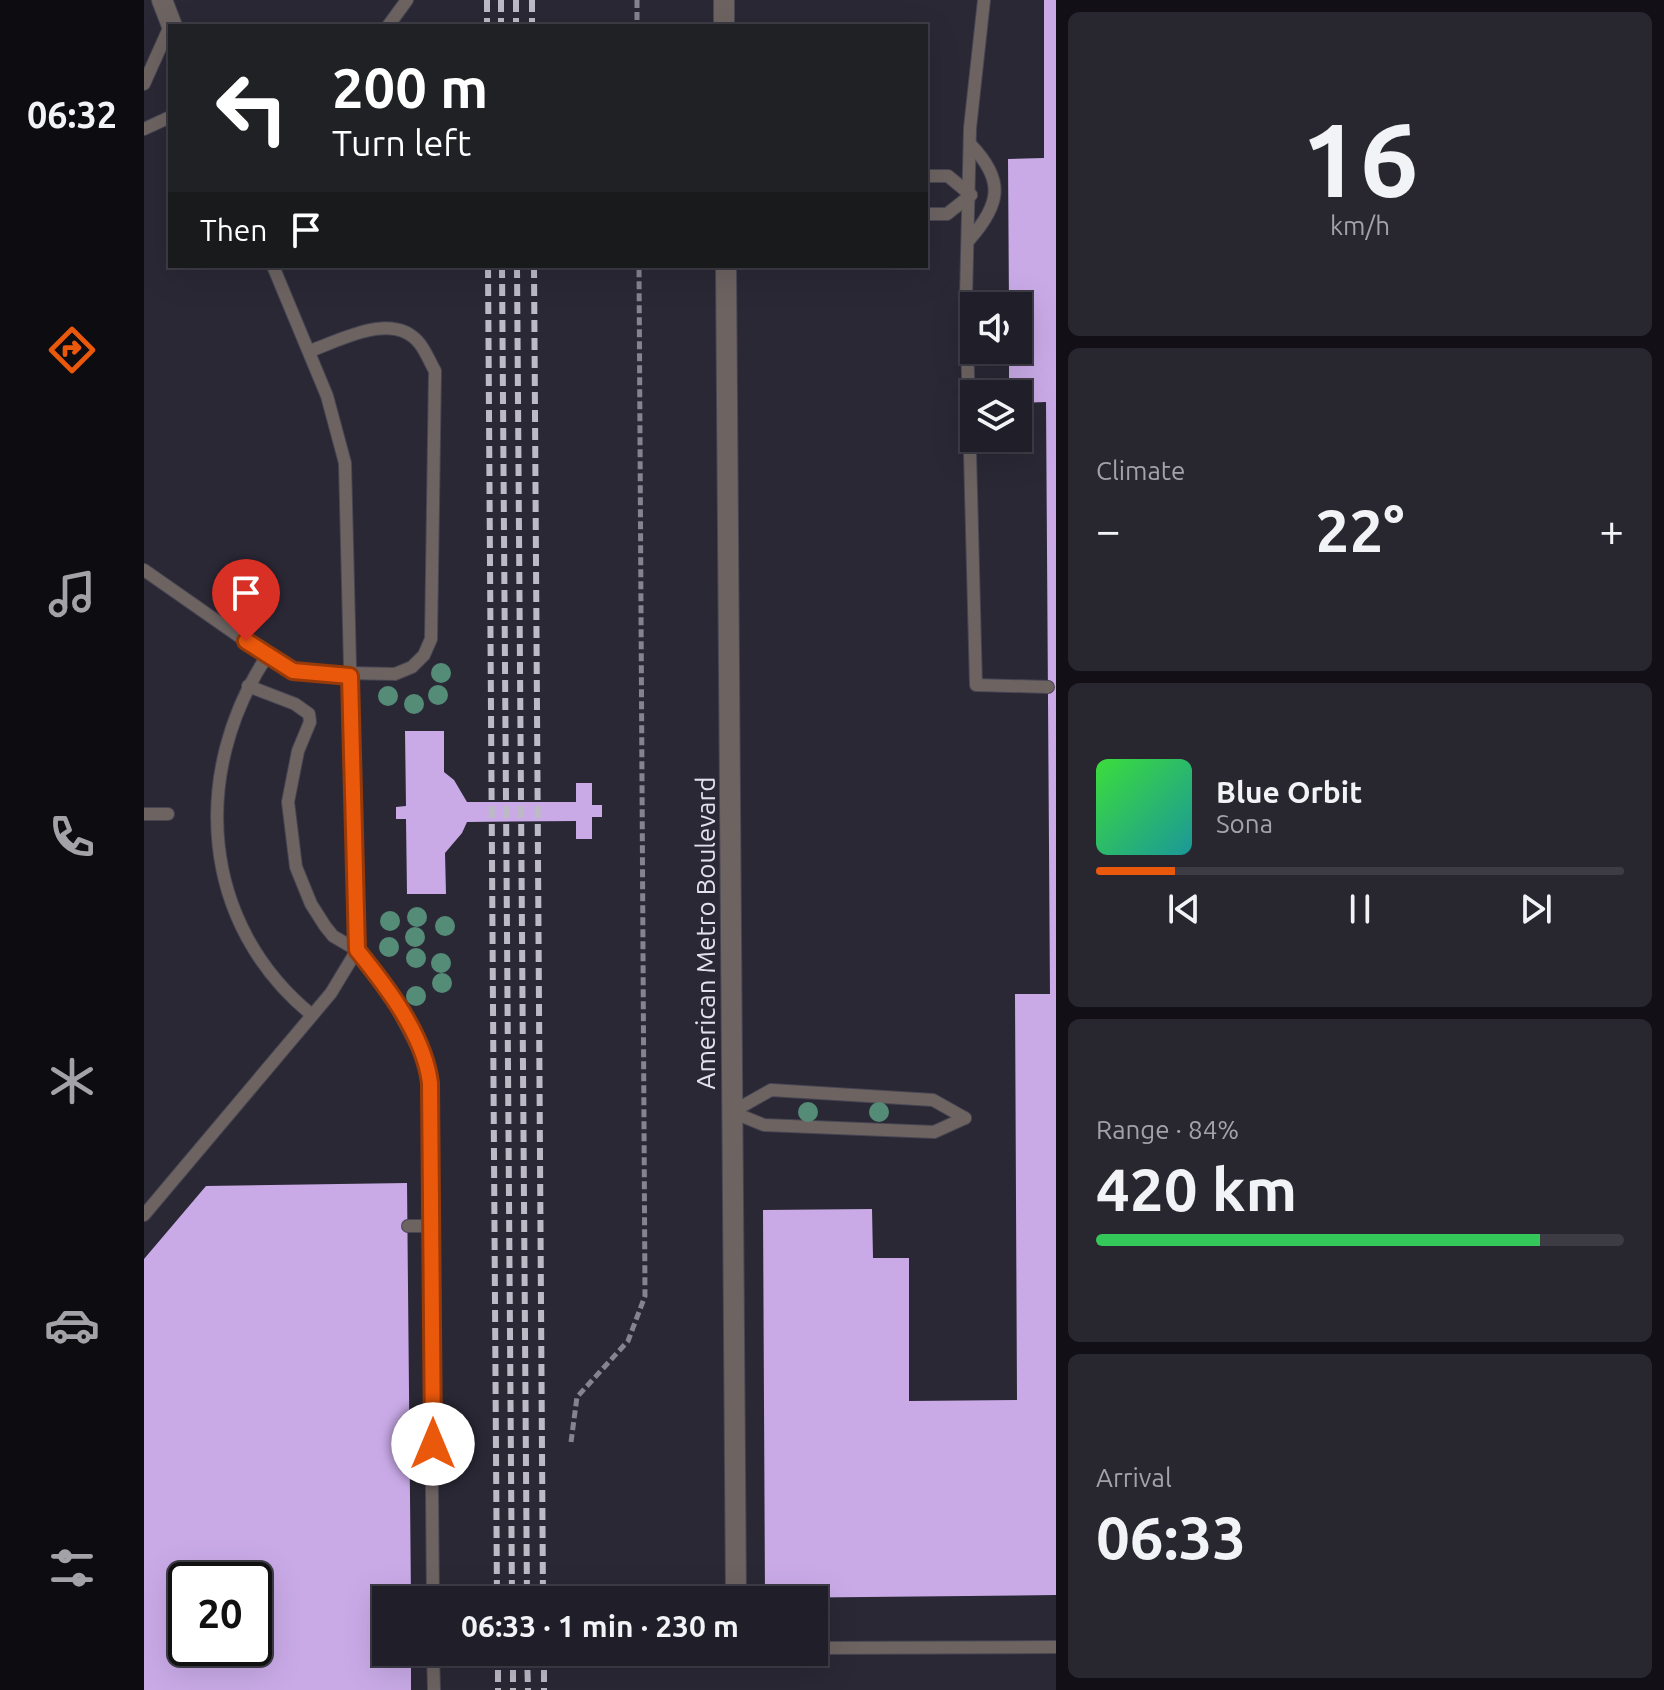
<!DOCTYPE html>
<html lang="en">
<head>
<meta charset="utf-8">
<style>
  body { margin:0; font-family:Ubuntu,sans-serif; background:#282730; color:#f1f3f6; height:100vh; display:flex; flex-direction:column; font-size:30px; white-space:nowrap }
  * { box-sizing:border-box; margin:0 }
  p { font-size:26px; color:#a2a2a8 }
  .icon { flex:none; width:44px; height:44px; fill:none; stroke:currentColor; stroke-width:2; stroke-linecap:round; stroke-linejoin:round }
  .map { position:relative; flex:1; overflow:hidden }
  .panel { display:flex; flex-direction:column; gap:12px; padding:12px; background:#121016; width:608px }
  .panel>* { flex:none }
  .banner { position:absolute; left:24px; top:24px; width:760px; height:244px; border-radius:0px; box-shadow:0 8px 32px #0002,0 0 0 2px #3d3c45; background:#202124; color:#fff; overflow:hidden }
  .controls { position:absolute; left:816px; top:292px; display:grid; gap:16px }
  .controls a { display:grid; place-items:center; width:72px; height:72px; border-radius:0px; background:#201e28; box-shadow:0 8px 32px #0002,0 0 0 2px #3d3c45; font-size:40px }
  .speed { position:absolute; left:24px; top:1562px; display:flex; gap:16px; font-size:40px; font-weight:700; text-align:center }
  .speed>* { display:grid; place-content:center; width:104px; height:104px; border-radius:50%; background:#201e28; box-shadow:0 8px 32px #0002,0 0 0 2px #3d3c45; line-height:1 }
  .speed .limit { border:4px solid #111; border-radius:12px; background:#fff; color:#111 }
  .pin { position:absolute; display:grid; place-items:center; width:68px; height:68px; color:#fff; margin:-82px -34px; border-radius:50% 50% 50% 0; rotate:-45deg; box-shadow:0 0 8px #0007 }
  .pin .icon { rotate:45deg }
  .me { position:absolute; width:88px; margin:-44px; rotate:0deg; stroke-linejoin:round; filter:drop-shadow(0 0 6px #0008) }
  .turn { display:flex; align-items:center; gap:28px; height:168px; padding:0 32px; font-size:36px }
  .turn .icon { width:104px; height:104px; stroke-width:2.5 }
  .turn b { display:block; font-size:56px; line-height:68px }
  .then { display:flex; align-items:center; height:76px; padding:0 32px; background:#0003; gap:16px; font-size:30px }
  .big { font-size:60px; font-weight:600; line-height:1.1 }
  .panel .card { flex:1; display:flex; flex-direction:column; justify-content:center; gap:12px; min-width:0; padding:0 28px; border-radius:12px; background:#282730 }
  .panel .dial { align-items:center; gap:0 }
  .dial b { font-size:104px; line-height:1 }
  .song { display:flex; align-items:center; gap:24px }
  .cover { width:96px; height:96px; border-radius:12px; background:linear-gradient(135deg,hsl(120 70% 55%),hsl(180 70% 35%)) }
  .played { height:8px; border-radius:4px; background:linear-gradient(90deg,#ea580c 15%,#3d3c45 15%) }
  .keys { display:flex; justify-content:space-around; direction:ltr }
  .heat { display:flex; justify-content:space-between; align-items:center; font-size:44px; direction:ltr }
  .charge { height:12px; border-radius:6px; background:linear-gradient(90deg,#34c759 84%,#3d3c45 0) }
  .trip { position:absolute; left:228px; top:1586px; width:456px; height:80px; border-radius:0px; background:#201e28; box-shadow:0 8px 32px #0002,0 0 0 2px #3d3c45; font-weight:600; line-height:80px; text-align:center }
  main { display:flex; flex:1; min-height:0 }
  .tabs { display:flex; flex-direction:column; width:144px; justify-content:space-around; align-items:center; background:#0d0c10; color:#a2a2a8 }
  .tabs .icon { width:56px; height:56px }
  .tabs .selected { color:#ea580c }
  .tabs b { font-size:36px; color:#f1f3f6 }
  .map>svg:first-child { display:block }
  .building { fill:#c9aae7; fill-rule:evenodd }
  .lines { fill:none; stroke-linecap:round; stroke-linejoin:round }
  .service-casing { stroke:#484653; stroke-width:14 }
  .minor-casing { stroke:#484653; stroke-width:22 }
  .path { stroke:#86838f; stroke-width:5; stroke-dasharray:8 4; stroke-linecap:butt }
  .service { stroke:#6d6462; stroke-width:12 }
  .minor { stroke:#6d6462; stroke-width:20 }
  .rail { stroke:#bcbac5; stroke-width:6; stroke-dasharray:12 6; stroke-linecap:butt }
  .tree { fill:#558c77 }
  .route-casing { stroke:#983908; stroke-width:20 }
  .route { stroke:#ea580c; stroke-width:14 }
  .labels { text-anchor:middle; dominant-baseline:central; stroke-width:8; stroke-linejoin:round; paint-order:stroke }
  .street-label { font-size:26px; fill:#e3e1eb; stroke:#2b2836 }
</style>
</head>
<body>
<main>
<nav class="tabs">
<b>06:32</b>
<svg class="icon selected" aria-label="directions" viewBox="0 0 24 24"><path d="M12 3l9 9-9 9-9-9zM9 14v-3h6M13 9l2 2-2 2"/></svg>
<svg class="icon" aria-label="music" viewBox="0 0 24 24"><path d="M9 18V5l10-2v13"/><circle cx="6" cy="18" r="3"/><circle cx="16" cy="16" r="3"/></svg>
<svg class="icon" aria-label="phone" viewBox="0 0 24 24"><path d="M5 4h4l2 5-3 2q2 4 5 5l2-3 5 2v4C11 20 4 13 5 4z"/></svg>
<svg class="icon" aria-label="climate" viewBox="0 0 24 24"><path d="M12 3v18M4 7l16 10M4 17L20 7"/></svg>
<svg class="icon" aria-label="car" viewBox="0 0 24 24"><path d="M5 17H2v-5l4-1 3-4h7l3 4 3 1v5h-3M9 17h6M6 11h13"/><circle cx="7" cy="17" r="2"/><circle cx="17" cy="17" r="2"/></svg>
<svg class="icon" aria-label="filters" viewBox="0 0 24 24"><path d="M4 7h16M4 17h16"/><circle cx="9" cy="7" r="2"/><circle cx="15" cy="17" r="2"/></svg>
</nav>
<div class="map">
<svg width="912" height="1690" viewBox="0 0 912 1690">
  <rect width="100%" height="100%" fill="#2b2836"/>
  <g class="building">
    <path d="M 900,0 L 912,0 L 912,1595 L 621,1598 L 619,1210 L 728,1209 L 729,1258 L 765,1258 L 765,1401 L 873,1400 L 871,994 L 906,994 L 902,402 L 874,403 L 874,394 L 865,394 L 865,350 L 874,350 L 874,306 L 865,306 L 864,159 L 900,158 Z"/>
    <path d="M 261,731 L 300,731 L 300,772 L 310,780 L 323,802 L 432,802 L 432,783 L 448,783 L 448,805 L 458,805 L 458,817 L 448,817 L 448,839 L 432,839 L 432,821 L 323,822 L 318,833 L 301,853 L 302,894 L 263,894 L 262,819 L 252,819 L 252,807 L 262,806 Z"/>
    <path d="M 263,1183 L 267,1600 L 242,1600 L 242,1652 L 267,1652 L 267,1690 L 0,1690 L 0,1259 L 62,1186 ZM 42,1580 L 110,1580 L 110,1648 L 42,1648 Z"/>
  </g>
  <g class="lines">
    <defs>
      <g id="service">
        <path d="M 840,0 L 826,128 L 822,298 L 832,685 L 904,687"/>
        <path d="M 244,26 L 263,0"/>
        <path d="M 0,84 L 26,26"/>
        <path d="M 0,129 L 26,117"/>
        <path d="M 782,176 L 804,176 L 827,195"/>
        <path d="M 782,214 L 803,214 L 827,195"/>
        <path d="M 825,240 C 857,204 861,180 826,144"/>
        <path d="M 0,570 L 136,665 L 154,672 L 251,674 L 268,667 L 280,655 L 287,639 L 291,371 C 286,362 282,352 276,344 C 250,310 197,340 166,351"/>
        <path d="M 123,656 C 46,773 56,924 168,1015"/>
        <path d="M 104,686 L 151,704 L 165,714 L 166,722 L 154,751 L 144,802 L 152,867 L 167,904 L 181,926 L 189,936 L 213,950 L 239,982 L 284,1067 L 289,1600"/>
        <path d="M 0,814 L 24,814"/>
        <path d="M 588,1112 L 627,1090 L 789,1100 L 821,1118"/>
        <path d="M 588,1112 L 620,1125 L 790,1132 L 821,1118"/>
        <path d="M 0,1215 L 187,993 L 213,950 L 201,463 L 183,396 L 129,266"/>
        <path d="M 264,1226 L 288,1226"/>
        <path d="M 670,1648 L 912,1647"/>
        <path d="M 289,1652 L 290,1690"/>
      </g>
      <g id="minor">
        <path d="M 18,0 L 28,26"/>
        <path d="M 580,0 L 580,26"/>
        <path d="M 582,266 L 592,1600"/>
      </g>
    </defs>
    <use href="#service" class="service-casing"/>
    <use href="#minor" class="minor-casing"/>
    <g class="path">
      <path d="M 493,0 L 493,26"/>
      <path d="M 427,1442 L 433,1397 L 484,1341 L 501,1296 L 495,266"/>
    </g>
    <use href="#service" class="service"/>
    <use href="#minor" class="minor"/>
    <g class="rail">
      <path d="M 343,0 L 343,26"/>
      <path d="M 357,0 L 357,26"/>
      <path d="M 372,0 L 372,26"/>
      <path d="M 388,0 L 388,26"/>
      <path d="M 344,266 L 353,1600"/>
      <path d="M 358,266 L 368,1600"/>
      <path d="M 373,266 L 383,1600"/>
      <path d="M 390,266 L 399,1600"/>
      <path d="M 354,1652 L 354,1690"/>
      <path d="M 369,1652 L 369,1690"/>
      <path d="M 383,1652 L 384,1690"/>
      <path d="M 400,1652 L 400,1690"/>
    </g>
  </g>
  <g class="tree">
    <circle cx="297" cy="673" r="10"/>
    <circle cx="294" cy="695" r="10"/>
    <circle cx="244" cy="696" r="10"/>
    <circle cx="270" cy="704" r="10"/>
    <circle cx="273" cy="917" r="10"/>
    <circle cx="246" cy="921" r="10"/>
    <circle cx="301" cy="926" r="10"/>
    <circle cx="271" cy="937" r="10"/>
    <circle cx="245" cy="947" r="10"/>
    <circle cx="272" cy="958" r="10"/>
    <circle cx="297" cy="963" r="10"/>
    <circle cx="298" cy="983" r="10"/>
    <circle cx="272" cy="996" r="10"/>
    <circle cx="664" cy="1112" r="10"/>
    <circle cx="735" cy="1112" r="10"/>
  </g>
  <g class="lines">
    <defs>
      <path id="route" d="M 102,641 L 149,671 L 206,676 L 213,950 C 243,987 280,1035 286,1083 L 289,1444"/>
    </defs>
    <use href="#route" class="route-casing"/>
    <use href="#route" class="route"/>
  </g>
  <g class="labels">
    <g class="street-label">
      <text transform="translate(561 933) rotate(-90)">American Metro Boulevard</text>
    </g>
  </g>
</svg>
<div class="controls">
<a><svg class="icon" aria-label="sound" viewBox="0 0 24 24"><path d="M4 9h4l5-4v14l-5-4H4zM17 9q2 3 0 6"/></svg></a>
<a><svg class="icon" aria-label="layers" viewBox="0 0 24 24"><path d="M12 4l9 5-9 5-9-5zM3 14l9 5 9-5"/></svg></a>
</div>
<div class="speed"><div class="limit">20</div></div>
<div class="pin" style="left:102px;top:641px;background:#d93025"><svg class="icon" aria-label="arrive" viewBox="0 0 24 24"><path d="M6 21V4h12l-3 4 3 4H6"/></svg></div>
<svg class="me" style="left:289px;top:1444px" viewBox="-20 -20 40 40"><circle r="19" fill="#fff"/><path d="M0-13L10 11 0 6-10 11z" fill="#ea580c"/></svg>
<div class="trip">06:33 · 1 min · 230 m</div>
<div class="banner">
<div class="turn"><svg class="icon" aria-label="left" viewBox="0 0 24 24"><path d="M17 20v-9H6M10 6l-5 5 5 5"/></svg><div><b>200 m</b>Turn left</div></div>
<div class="then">Then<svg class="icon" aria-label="arrive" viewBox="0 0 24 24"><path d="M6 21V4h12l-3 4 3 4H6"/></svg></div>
</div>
</div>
<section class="panel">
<div class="card dial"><b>16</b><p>km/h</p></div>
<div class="card"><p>Climate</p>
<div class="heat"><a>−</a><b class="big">22°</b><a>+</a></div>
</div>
<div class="card">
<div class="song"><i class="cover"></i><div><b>Blue Orbit</b><p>Sona</p></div></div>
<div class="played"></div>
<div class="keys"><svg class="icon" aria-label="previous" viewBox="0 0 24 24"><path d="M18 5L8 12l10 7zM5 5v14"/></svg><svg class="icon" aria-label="pause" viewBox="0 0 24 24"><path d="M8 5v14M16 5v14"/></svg><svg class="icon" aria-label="next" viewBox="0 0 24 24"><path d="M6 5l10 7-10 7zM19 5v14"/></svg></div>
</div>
<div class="card"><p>Range · 84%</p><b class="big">420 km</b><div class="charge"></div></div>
<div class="card"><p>Arrival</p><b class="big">06:33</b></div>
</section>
</main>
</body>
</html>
